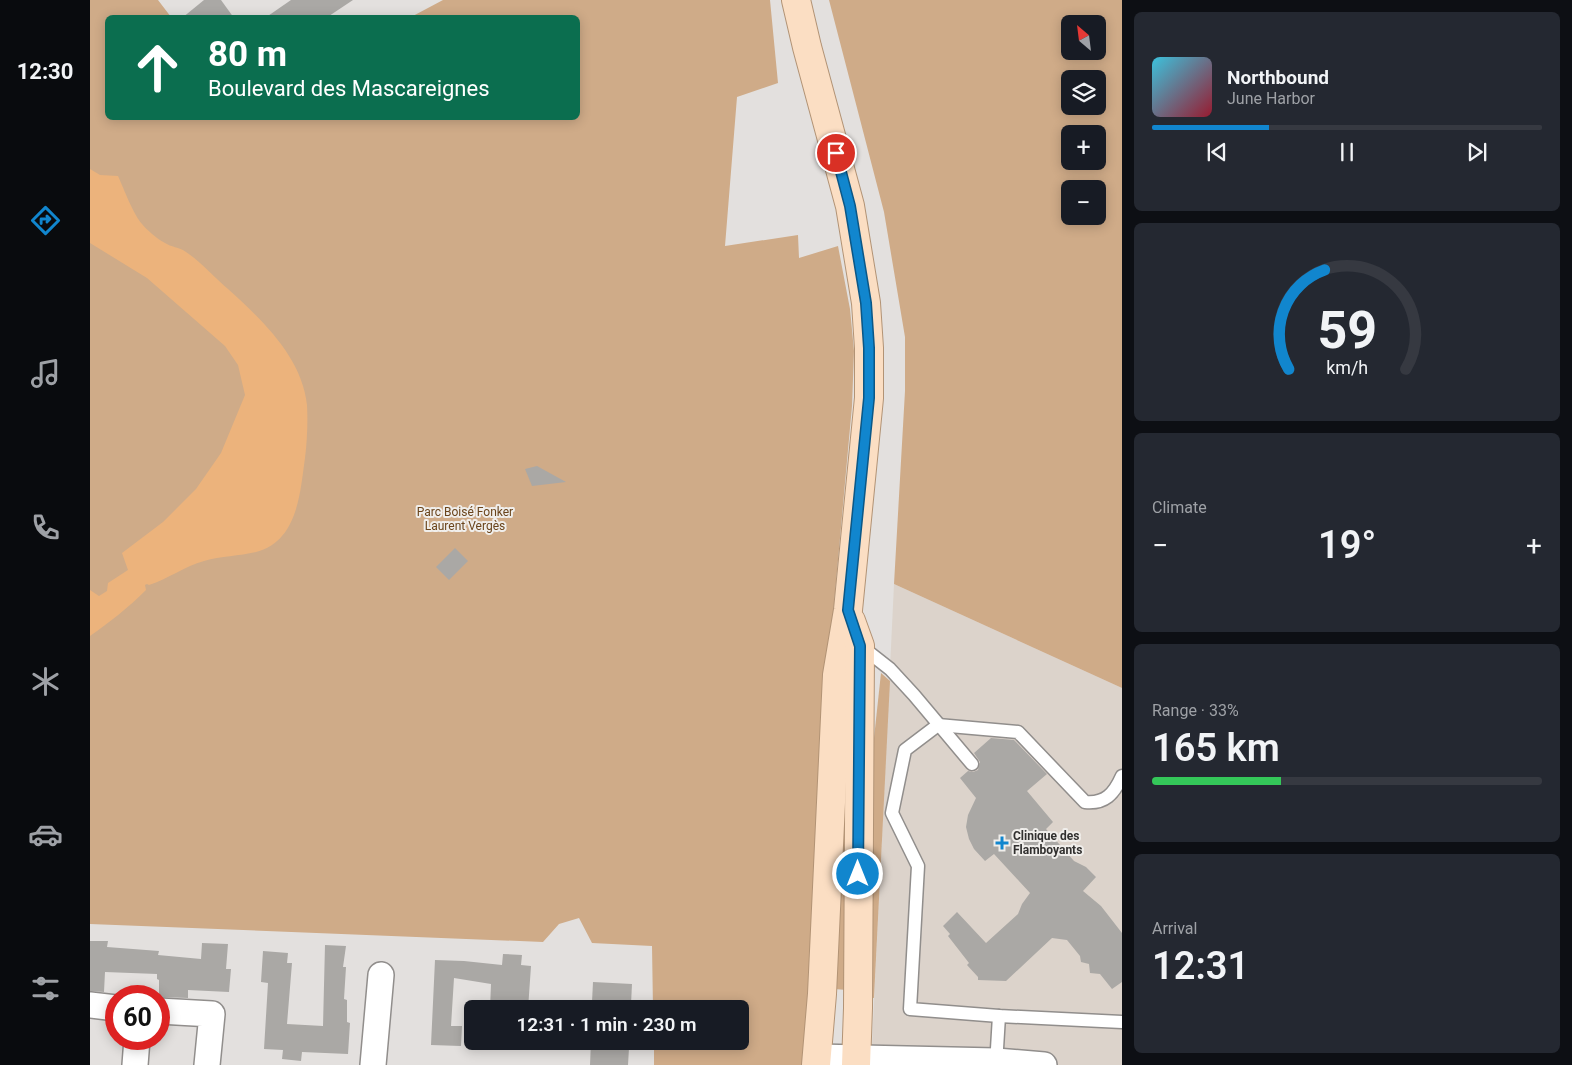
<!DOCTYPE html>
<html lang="en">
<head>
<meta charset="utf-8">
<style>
  body { margin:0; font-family:Roboto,sans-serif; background:#242831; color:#f1f3f6; height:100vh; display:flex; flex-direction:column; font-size:19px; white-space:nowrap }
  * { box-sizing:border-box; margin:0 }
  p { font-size:16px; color:#9ea1a6 }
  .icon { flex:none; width:28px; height:28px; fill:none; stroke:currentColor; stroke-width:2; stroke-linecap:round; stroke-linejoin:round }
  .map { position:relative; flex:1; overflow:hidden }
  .panel { display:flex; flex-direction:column; gap:12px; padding:12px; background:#0d0f14; width:450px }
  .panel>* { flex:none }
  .guide { position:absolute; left:15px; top:15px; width:475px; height:105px; border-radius:8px; box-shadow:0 2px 12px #0003; background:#0b6e4f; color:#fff; overflow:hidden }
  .needle { width:32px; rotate:332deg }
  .tools { position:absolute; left:971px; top:15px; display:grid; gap:10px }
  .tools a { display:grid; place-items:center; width:45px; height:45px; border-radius:8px; background:#171b24; box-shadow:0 2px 12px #0003; font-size:25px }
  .speed { position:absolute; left:15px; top:985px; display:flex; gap:10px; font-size:25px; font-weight:700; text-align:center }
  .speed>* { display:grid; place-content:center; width:65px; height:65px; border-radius:50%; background:#171b24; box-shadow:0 2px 12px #0003; line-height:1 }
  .speed .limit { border:8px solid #d22; background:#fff; color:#111 }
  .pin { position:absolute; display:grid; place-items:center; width:42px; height:42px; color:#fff; margin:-21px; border:2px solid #fff; border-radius:50%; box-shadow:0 1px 5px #0007 }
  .me { position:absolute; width:55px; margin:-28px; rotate:0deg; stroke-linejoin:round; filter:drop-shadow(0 0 4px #0008) }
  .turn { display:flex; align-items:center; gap:18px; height:105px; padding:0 20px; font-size:22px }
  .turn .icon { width:65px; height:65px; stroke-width:2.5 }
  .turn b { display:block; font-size:35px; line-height:42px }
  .big { font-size:38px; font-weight:600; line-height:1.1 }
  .panel .card { flex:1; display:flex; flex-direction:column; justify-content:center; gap:8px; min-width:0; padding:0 18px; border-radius:8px; background:#242831 }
  .panel .dial { align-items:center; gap:0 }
  .dial svg { height:130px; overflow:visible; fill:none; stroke:#363941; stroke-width:7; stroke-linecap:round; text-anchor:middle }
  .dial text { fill:#f1f3f6; stroke:none }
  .song { display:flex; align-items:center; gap:15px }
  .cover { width:60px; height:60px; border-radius:8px; background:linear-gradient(135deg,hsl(190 70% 55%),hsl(350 70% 35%)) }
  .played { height:5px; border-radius:2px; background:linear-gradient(90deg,#1186ce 30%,#363941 30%) }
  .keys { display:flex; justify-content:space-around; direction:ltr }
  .heat { display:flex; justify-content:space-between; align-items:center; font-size:28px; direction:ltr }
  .charge { height:8px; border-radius:4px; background:linear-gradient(90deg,#34c759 33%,#363941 0) }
  .trip { position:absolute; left:374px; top:1000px; width:285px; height:50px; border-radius:8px; background:#171b24; box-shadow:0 2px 12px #0003; font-weight:600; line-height:50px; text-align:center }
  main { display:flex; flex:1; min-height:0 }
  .dock { display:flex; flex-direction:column; width:90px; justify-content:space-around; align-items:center; background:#090b0e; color:#9ea1a6 }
  .dock .icon { width:35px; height:35px }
  .dock .active { color:#1186ce }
  .dock b { font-size:22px; color:#f1f3f6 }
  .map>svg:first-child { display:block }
  .built { fill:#dcd3cb }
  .green { fill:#cfab88; fill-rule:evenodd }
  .water { fill:#ecb37c }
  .building { fill:#aaa8a5 }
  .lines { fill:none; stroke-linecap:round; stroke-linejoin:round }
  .lane-casing { stroke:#918e8c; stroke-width:15 }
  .street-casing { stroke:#918e8c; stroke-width:28 }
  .primary-casing { stroke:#b29375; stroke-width:30 }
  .lane { stroke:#fff; stroke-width:12 }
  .street { stroke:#fff; stroke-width:25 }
  .primary { stroke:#fbdec3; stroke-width:28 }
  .route-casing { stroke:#0b5786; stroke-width:12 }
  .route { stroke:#1186ce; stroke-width:9 }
  .poi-dot { fill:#1186ce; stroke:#f0eeeb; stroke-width:2 }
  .labels { text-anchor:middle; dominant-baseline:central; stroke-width:4; stroke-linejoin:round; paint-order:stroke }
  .park-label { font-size:12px; fill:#6a441b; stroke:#f0eeeb }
  .poi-label { font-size:12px; font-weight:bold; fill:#31302f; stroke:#f0eeeb; text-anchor:start }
</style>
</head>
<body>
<main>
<nav class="dock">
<b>12:30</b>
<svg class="icon active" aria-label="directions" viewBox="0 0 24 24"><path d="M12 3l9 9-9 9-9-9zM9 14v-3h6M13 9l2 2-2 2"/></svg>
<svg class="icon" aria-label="music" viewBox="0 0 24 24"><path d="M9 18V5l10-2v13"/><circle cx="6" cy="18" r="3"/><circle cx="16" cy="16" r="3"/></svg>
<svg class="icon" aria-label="phone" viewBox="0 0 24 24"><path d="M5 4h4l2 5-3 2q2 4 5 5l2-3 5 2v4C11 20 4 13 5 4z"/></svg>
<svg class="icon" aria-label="climate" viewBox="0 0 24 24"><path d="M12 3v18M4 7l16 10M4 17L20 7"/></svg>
<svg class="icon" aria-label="car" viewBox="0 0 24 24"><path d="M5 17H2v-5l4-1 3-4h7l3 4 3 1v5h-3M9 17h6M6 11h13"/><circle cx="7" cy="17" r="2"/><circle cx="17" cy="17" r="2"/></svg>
<svg class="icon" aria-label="filters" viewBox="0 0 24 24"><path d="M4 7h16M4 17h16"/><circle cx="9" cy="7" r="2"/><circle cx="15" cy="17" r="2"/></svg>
</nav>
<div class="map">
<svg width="1032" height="1065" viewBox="0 0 1032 1065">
  <rect width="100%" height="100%" fill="#e3e0de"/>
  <path class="built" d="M 804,584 L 1032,688 L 1032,1065 L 781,1065 Z"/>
  <g class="green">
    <path d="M 0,0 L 68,0 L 81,17 L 18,18 L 18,118 L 488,118 L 488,18 L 321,17 L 353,0 L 680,0 L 688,83 L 647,97 L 635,246 L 708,235 L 709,258 L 748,246 L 760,309 L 764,351 L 762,406 L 735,703 L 716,1065 L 564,1065 L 564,1041 L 650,1041 L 650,1009 L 563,1009 L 562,946 L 502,943 L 489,918 L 469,924 L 453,942 L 0,924 Z"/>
    <path d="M 739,0 L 1032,0 L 1032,688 L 804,584 L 815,391 L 815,337 L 794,212 ZM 980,24 L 1008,24 L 1008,51 L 980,51 ZM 980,79 L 1008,79 L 1008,106 L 980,106 ZM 980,134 L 1008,134 L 1008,161 L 980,161 ZM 980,189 L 1008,189 L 1008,216 L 980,216 Z"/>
    <path d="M 791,673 L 800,681 L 784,998 L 773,996 L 777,803 Z"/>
    <path d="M 759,691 L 757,990 L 744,989 Z"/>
  </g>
  <path class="water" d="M 0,169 L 10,175 L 28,176 C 34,189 43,214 52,224 C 57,230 67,239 75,243 C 81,247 89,247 96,252 C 110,261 125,278 138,289 C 172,320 212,357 217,405 C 218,422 217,442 215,458 C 210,493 208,541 166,552 C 149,556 131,556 114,561 C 95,566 78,579 59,585 L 57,584 L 55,585 L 56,590 C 39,607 20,622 0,636 L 0,590 L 9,596 L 17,591 L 18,583 L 38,570 L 32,553 L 73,522 L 106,489 L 131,453 L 155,395 L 148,365 L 135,346 L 57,278 L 0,243 Z"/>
  <g class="building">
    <path d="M 114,0 L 131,0 L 144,18 L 92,18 Z"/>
    <path d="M 201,0 L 263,0 L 236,18 L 175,18 Z"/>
    <path d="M 447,466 L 476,482 L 442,486 L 435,469 Z"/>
    <path d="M 365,548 L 378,561 L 359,580 L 346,567 Z"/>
    <path d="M 901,738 L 924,740 L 957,774 L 937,791 L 963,822 L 956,829 L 984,861 L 996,867 L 1006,877 L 993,891 L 1011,906 L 1032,933 L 1032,982 L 1022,989 L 1010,974 L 1000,973 L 999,964 L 991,962 L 990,956 L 977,940 L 962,938 L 916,981 L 888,980 L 888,977 L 877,965 L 879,963 L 858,936 L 860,934 L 853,926 L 867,912 L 896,943 L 928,914 L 932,904 L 940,893 L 904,854 L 895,861 L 884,849 L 879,839 L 876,827 L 878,815 L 886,798 L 870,778 L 878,771 L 883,772 L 888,770 L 890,762 L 884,753 Z"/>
    <path d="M 0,941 L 18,941 L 17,947 L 69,951 L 68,955 L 111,959 L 112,943 L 138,944 L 136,969 L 141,969 L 139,992 L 98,990 L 98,998 L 69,997 L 69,980 L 67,979 L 67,974 L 15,972 L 14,992 L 0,991 Z"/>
    <path d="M 235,945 L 256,946 L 253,967 L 256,967 L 254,999 L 257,1000 L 257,1022 L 260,1023 L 258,1054 L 212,1052 L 211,1061 L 192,1059 L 193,1050 L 174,1049 L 178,983 L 171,982 L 173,951 L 198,953 L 197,963 L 202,963 L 197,1024 L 233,1026 Z"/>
    <path d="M 413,954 L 432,955 L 431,965 L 441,966 L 438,1009 L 400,1009 L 401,984 L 364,978 L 361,1026 L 372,1026 L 371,1046 L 341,1045 L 345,960 L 374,961 L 412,965 Z"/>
    <path d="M 503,982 L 542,984 L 541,1004 L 502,1002 Z"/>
    <path d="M 501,1041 L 520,1041 L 520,1047 L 539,1048 L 538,1065 L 500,1065 Z"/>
  </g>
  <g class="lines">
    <defs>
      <g id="lane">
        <path d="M 772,647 L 800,669 L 824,695 L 882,764"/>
        <path d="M 1032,776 C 1024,794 1015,804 995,802 L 928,732 L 848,725 L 815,750 L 802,813 L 828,866 L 820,1009 L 909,1016 L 1032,1022"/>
        <path d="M 906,1065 L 909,1016"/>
      </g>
      <g id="street">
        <path d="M 0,1005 L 26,1008"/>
        <path d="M 69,1011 L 122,1014 L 117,1065"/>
        <path d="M 727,1057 L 906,1061 L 954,1065"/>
        <path d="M 45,1065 L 47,1039"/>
        <path d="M 283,1065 L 291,975"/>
      </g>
      <g id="primary">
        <path d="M 706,0 L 717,47 L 760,206 L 776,303 L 779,348 L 779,398 L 758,610 L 747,675 L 732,994 L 726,1065"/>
        <path d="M 761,621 L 770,646 L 768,1008 L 766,1065"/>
      </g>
    </defs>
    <use href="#lane" class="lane-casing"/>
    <use href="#street" class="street-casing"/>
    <use href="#primary" class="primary-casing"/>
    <use href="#lane" class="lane"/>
    <use href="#street" class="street"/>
    <use href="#primary" class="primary"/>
  </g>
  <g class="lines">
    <defs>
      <path id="route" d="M 746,153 L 760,206 L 776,303 L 779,348 L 779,398 L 758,610 L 770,646 L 768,874"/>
    </defs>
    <use href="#route" class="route-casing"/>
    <use href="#route" class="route"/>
  </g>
  <path class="poi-dot" d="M909.5 835.5h5v5h5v5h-5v5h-5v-5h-5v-5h5z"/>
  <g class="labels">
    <g class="park-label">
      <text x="375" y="512">Parc Boisé Fonker<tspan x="375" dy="14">Laurent Vergès</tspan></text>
    </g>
    <g class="poi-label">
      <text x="923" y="836">Clinique des<tspan x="923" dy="14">Flamboyants</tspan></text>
    </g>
  </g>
</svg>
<div class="tools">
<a><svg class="needle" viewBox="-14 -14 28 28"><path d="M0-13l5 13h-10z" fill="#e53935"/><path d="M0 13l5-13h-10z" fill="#9ea1a6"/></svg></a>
<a><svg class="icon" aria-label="layers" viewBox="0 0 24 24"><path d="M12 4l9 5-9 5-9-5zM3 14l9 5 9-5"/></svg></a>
<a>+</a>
<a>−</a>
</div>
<div class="speed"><div class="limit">60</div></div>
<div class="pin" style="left:746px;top:153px;background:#d93025"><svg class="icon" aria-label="arrive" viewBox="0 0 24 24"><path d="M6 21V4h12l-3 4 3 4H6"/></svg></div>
<svg class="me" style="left:768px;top:874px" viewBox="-20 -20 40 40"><circle r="17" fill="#1186ce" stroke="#fff" stroke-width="3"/><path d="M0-11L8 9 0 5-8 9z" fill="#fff"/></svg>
<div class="trip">12:31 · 1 min · 230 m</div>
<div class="guide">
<div class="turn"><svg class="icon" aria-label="ahead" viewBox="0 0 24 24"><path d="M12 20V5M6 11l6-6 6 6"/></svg><div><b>80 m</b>Boulevard des Mascareignes</div></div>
</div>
</div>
<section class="panel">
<div class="card">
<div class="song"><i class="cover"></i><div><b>Northbound</b><p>June Harbor</p></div></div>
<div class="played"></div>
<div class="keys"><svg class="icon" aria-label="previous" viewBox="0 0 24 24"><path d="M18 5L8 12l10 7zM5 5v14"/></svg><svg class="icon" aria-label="pause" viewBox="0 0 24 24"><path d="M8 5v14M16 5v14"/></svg><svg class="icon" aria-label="next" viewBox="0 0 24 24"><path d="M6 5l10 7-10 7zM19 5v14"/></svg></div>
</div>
<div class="card dial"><svg viewBox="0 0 100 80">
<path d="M14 69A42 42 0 1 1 86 69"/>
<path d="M14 69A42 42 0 0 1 36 8" stroke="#1186ce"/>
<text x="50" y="56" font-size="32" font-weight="700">59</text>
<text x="50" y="72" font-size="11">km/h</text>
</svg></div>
<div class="card"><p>Climate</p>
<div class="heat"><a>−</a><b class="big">19°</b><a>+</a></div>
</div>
<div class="card"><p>Range · 33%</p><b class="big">165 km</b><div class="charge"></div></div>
<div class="card"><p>Arrival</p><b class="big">12:31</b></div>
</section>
</main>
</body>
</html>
